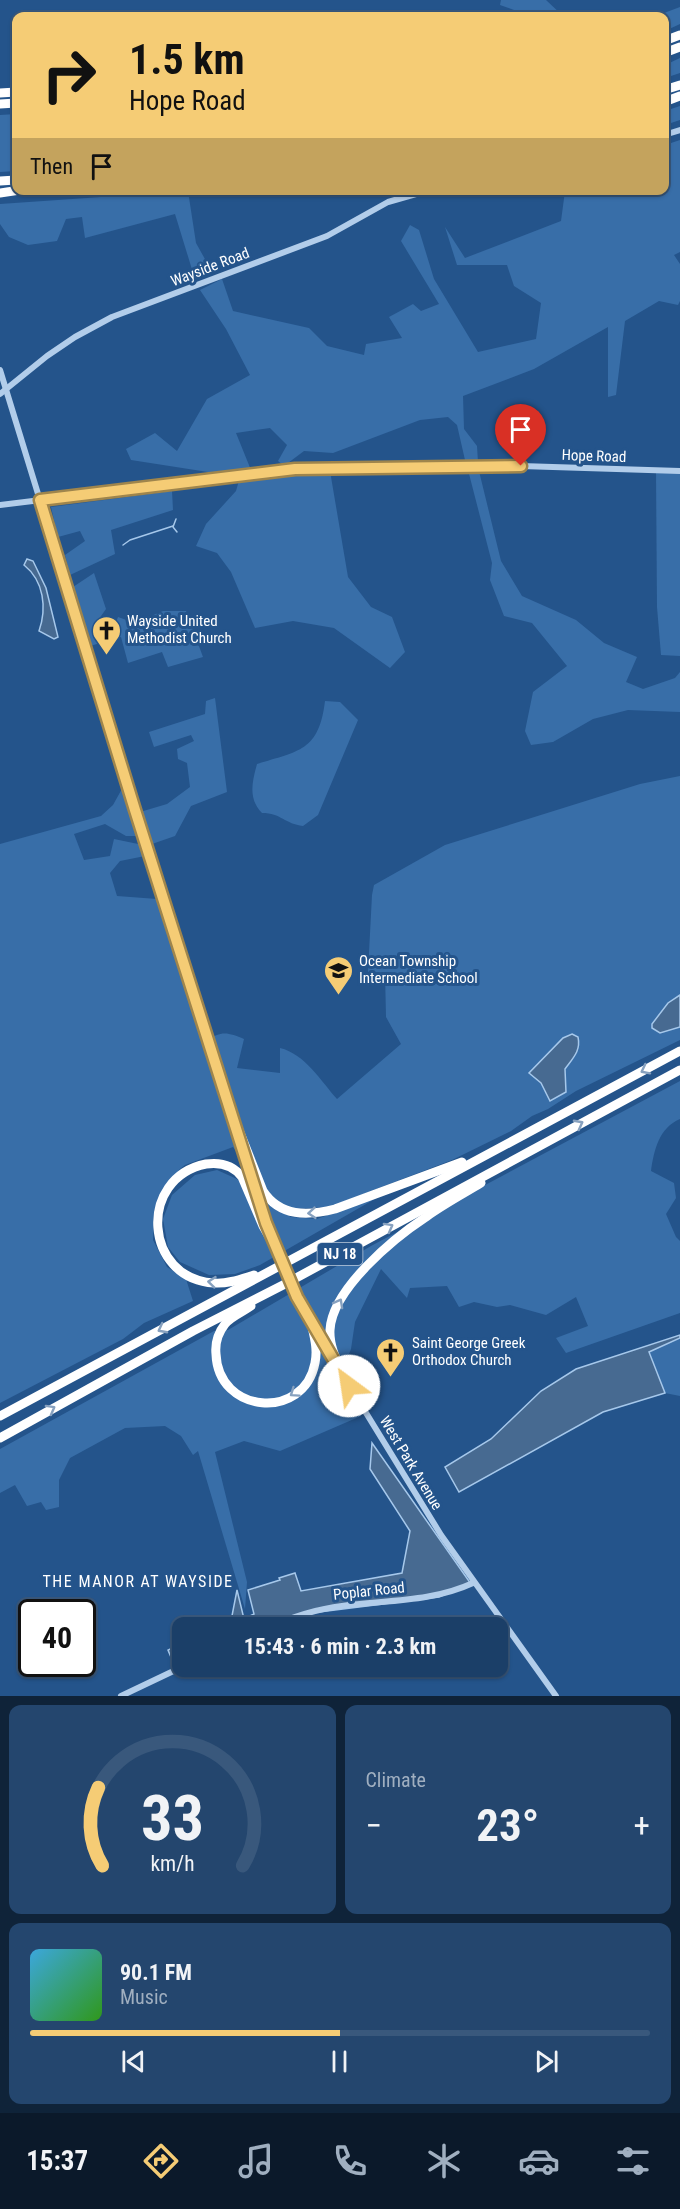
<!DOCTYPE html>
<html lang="en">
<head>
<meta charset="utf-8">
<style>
  body { margin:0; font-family:"Roboto Condensed",sans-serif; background:#24466e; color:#f1f3f6; height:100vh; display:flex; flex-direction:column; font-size:22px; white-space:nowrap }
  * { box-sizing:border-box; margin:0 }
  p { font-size:20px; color:#a0afc0 }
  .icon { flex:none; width:33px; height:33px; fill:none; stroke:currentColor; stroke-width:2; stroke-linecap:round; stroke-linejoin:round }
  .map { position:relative; height:1696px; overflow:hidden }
  .details { display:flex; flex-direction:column; gap:9px; padding:9px; background:#0f2339; flex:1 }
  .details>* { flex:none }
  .hud { position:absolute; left:12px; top:12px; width:657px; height:183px; border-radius:12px; box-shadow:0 2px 4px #0004,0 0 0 2px #39587c; background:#f5cc75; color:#111; overflow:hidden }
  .speed { position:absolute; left:18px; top:1599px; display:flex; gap:12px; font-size:30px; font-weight:700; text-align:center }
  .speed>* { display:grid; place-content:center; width:78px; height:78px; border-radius:50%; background:#1b3f68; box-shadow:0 2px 4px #0004,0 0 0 2px #39587c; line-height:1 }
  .speed .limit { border:3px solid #111; border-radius:9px; background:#fff; color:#111 }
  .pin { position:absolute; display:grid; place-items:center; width:51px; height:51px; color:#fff; margin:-62px -26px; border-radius:50% 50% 50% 0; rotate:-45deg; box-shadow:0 0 6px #0007 }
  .pin .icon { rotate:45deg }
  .me { position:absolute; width:66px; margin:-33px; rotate:329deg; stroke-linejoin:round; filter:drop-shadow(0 0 4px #0008) }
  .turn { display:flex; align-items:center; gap:21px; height:126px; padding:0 18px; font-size:27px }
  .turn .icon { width:78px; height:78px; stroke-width:2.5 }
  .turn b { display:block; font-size:42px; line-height:51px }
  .then { display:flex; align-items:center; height:57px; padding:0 18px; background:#0003; gap:12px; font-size:22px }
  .big { font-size:45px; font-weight:700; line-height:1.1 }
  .details .card { flex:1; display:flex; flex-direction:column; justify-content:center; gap:9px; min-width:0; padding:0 21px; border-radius:12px; background:#24466e }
  .details .dial { align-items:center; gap:0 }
  .dial svg { height:156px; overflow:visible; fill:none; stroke:#39587c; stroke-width:7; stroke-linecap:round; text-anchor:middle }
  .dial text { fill:#f1f3f6; stroke:none }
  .song { display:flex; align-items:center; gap:18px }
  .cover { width:72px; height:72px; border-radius:9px; background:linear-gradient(135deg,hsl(200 70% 55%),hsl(110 70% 35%)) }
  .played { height:6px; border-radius:3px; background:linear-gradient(90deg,#f5cc75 50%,#39587c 50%) }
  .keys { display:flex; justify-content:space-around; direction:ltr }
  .heat { display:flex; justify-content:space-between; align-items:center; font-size:33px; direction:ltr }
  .details .tiles { flex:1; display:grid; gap:9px; grid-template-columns:1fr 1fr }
  .card:last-child { grid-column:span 2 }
  .trip { position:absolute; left:172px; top:1617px; width:336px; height:60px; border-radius:12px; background:#1b3f68; box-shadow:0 2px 4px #0004,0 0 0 2px #39587c; font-weight:700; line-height:60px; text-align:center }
  .dock { display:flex; height:96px; justify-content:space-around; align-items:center; background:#0b192a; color:#a0afc0 }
  .dock .icon { width:42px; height:42px }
  .dock .active { color:#f5cc75 }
  .dock b { font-size:27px; color:#f1f3f6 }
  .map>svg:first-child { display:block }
  .green { fill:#386ea8; fill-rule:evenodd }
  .water { fill:#476a91; stroke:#a6c8eb; stroke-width:1.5 }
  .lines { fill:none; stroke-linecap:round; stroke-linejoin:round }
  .stream { stroke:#a6c8eb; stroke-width:1.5 }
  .tertiary { stroke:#b2cdea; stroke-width:6 }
  .motorway { stroke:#fff; stroke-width:9 }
  .tertiary-bridge { stroke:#b2cdea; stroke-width:6 }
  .oneway { stroke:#87a1bf }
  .route-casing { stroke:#9f854c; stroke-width:15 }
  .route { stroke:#f5cc75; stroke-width:10 }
  .labels { text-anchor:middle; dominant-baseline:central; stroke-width:6; stroke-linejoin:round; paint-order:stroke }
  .shield { fill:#24548b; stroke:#bdccdc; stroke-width:1.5 }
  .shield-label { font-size:14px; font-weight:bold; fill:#fff }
  .street-label { font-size:15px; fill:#fff; stroke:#24548b }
  .poi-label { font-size:15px; fill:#fff; stroke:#24548b; text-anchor:start }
  .neighbourhood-label { font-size:16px; letter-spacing:1.5px; fill:#fff; stroke:#24548b }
</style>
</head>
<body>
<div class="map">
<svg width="680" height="1696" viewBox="0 0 680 1696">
  <rect width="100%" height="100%" fill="#24548b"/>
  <g class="green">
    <path d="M 501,0 L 546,0 L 563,16 L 512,16 L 514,10 L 500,5 Z"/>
    <path d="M 680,7 L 680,24 L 665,31 L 664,16 L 656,16 Z"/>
    <path d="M 680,58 L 680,73 L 665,78 L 665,65 Z"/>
    <path d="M 680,106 L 680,120 L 665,125 L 665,111 Z"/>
    <path d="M 16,114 L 16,171 L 0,172 L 0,115 Z"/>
    <path d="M 680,140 L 680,252 L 674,255 L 680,264 L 680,301 L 678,305 L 659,301 L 625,321 L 616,395 L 608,397 L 608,327 L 534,369 L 463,396 L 464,429 L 477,446 L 478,462 L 465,460 L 457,425 L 448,417 L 420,420 L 333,453 L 304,451 L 284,466 L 278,461 L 287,445 L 270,428 L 236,433 L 253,475 L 330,471 L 348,577 L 371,607 L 392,617 L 405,652 L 390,668 L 334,628 L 293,621 L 255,628 L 231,572 L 217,553 L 196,546 L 206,524 L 236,491 L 240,477 L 131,460 L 126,449 L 155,433 L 177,451 L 207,399 L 250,375 L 226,329 L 200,290 L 222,279 L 233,311 L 309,328 L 327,346 L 364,355 L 366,344 L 402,338 L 389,317 L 413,304 L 421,311 L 439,304 L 401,241 L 410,225 L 419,230 L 434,279 L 478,352 L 536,339 L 541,303 L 514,286 L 507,265 L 457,265 L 445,227 L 465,258 L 561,221 L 565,191 L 664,190 L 665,145 Z"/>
    <path d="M 188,191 L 196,243 L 211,270 L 194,276 L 175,214 L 85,238 L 82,217 L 66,219 L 57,241 L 28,245 L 9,237 L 0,224 L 0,204 Z"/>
    <path d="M 467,466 L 478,467 L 501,561 L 522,596 L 576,620 L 604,643 L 637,657 L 626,682 L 643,689 L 675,678 L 680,672 L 680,712 L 628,710 L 593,719 L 553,742 L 531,745 L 525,731 L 533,692 L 567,666 L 532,623 L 504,616 L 490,580 L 492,563 Z"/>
    <path d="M 656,470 L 680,471 L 680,656 L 661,655 L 657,607 Z"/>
    <path d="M 172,491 L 173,510 L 111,530 L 115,554 L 70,575 L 65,555 L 85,541 L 80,531 L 58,537 L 51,507 Z"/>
    <path d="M 94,573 L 106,609 L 96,623 L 99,634 L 113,631 L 118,617 L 135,623 L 163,611 L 186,611 L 203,657 L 168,667 L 162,652 L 128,663 L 121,637 L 90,646 L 73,587 Z"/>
    <path d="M 215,698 L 227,792 L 191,806 L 175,836 L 152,844 L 140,812 L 167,804 L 190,787 L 187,763 L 178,759 L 177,749 L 194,741 L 191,735 L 154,747 L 149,732 L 205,714 L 206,701 Z"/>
    <path d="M 325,701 L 340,702 L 358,720 L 318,815 L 303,826 C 285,824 281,813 262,813 C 248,799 252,782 257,764 C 299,751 319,751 325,701 Z"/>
    <path d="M 680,776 L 680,995 L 668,1003 L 660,1033 L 680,1027 L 680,1040 L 576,1091 L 548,1109 L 532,1116 L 511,1131 L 452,1160 L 329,1207 L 290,1209 L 268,1195 L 233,1147 L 185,1165 L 180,1169 L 164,1189 L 154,1211 L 153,1240 L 167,1267 L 186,1279 L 193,1301 L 144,1323 L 123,1339 L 0,1403 L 0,844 L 101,816 L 113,805 L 123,787 L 139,836 L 126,836 L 105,824 L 74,834 L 84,860 L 110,856 L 114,839 L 143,845 L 145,856 L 120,861 L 110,873 L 117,896 L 157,899 L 199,1031 L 207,1041 C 221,1030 229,1033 244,1039 L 237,1068 L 280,1073 L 280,1048 C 305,1054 321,1081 337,1099 L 401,1044 L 386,1017 L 385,973 L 368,972 L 372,895 L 374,885 L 445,845 L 640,784 ZM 577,1053 L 565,1069 L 564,1080 L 550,1101 L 541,1083 L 529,1072 Z"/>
    <path d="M 680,1081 L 680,1119 C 659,1128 654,1150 651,1171 L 674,1183 L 676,1198 L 666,1214 L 676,1237 L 680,1241 L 680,1313 L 566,1353 L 556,1338 L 588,1326 L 576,1297 L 546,1315 L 510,1305 L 497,1307 L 474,1302 L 459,1307 L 447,1286 L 410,1288 L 407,1298 L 381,1269 L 355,1322 L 351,1349 L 340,1377 L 361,1416 L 280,1451 L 244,1441 L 215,1452 L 247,1582 L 245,1609 L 198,1451 L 193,1455 L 181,1436 L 165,1426 L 125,1428 L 70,1458 L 59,1480 L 59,1507 L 46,1510 L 41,1502 L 27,1506 L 15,1485 L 0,1493 L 0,1449 L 214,1331 L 228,1330 L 371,1246 Z"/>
    <path d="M 217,1170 L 237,1179 L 267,1204 L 291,1217 L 317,1219 L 380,1196 L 260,1265 L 235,1274 L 209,1275 L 180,1262 L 168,1247 L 163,1219 L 172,1195 L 195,1175 Z"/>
    <path d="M 680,1338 L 680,1396 L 665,1393 L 649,1352 Z"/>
  </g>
  <g class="water">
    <path d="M 27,559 L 33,561 L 46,588 L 58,637 L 54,639 L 39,631 C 47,608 44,581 24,565 Z"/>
    <path d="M 680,995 L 680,1027 L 660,1033 L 652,1028 L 652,1024 L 668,1003 Z"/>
    <path d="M 572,1034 L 578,1037 C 581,1051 573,1058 565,1069 L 566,1092 L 550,1101 L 541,1083 L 529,1073 L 563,1038 Z"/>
    <path d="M 680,1335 L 680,1338 L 649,1352 L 665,1393 L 603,1412 L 459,1492 L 445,1467 L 491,1439 L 541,1391 L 576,1369 Z"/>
    <path d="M 372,1443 L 471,1584 L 439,1597 L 311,1613 L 276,1627 L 217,1628 L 231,1621 L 237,1590 L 244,1619 L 254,1614 L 248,1590 L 280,1580 L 279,1578 L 295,1573 L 301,1591 L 402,1573 L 410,1531 L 370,1469 Z"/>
    <path d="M 183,1643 L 183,1666 L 176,1669 L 168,1650 Z"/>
  </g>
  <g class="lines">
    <g class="stream">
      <path d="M 176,519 L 173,527 L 177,532"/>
      <path d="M 123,545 L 130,540 L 173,526"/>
    </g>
    <g class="tertiary">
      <path d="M 664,135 L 680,130"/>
      <path d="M 0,370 L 135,810 L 226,1097"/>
      <path d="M 0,394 L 47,356 L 75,337 L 112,317 L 327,236 L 388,202 L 416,194 L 443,190"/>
      <path d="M 0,505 L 302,468 L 521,466 L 680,471"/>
      <path d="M 239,1141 L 262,1214"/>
      <path d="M 297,1297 L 332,1358"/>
      <path d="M 344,1377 L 441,1535 L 556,1696"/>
      <path d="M 267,1628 C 292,1617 316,1609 342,1606 C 387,1600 432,1602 473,1583"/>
      <path d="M 121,1696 L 184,1666"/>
    </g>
    <g class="motorway">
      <path d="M 664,41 L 680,35"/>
      <path d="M 664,53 L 680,47"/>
      <path d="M 664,90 L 680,85"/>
      <path d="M 0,93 L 16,92"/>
      <path d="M 664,102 L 680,96"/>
      <path d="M 0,104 L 16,103"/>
      <path d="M 0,181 L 16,180"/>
      <path d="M 0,193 L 20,190"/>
      <path d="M 225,1095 L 263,1191 C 280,1217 308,1216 335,1209 L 462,1162"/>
      <path d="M 254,1275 C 241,1279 228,1284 214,1283 C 144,1279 137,1178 206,1164 C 220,1162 233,1165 242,1177 L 263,1226 L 271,1240"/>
      <path d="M 251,1306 C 243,1312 232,1316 225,1324 C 218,1333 215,1344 216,1354 C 218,1414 304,1421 315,1363 C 318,1349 314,1336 311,1322"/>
      <path d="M 345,1379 C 338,1363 329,1347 330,1330 C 332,1289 394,1238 426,1217 C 444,1204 463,1194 481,1183"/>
      <path d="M 0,1416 L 680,1051"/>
      <path d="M 0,1438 L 193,1331 L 285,1284 L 680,1070"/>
    </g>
    <path class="tertiary-bridge" d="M 276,1251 L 297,1297"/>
  </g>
  <defs><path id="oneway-chevron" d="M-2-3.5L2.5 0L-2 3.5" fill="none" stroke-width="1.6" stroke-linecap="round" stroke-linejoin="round" transform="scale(1.5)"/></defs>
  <g class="oneway">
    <use href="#oneway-chevron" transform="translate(645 1070) rotate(153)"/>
    <use href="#oneway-chevron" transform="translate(579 1124) rotate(-28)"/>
    <use href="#oneway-chevron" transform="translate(312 1213) rotate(175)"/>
    <use href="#oneway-chevron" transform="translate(389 1227) rotate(-29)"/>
    <use href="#oneway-chevron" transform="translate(212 1282) rotate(-174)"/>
    <use href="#oneway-chevron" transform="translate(339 1303) rotate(-61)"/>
    <use href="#oneway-chevron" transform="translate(162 1329) rotate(152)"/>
    <use href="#oneway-chevron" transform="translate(294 1393) rotate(145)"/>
    <use href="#oneway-chevron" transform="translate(51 1409) rotate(-29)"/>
  </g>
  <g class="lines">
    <defs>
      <path id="route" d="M 349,1386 L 297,1297 L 266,1223 L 135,810 L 40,500 L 295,469 L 521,466"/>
    </defs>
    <use href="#route" class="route-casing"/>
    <use href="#route" class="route"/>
  </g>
  <defs>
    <symbol id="church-pin" viewBox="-11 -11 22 30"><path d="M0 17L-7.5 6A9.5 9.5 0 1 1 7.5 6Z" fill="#f5cc75" stroke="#24548b"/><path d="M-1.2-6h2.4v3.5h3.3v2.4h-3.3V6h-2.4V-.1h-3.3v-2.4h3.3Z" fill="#111"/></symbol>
    <symbol id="school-pin" viewBox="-11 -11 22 30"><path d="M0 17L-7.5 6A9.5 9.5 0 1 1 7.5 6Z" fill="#f5cc75" stroke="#24548b"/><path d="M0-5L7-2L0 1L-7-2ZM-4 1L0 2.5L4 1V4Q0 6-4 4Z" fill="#111"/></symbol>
  </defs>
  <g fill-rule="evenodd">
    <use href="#church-pin" x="90" y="614" width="33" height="45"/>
    <use href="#school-pin" x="322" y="954" width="33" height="45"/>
    <use href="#church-pin" x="374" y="1336" width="33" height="45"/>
  </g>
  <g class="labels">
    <rect class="shield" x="317.5" y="1243" width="45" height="22" rx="4.5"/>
    <g class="shield-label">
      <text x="340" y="1254">NJ 18</text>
    </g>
    <g class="street-label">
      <text transform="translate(210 267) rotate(-21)">Wayside Road</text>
      <text transform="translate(594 456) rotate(2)">Hope Road</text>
      <text transform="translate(411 1463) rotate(59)">West Park Avenue</text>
      <text transform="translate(369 1591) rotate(-6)">Poplar Road</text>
    </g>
    <g class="poi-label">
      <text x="127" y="621">Wayside United<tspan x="127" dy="17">Methodist Church</tspan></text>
      <text x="359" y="961">Ocean Township<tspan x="359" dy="17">Intermediate School</tspan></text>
      <text x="412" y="1343">Saint George Greek<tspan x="412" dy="17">Orthodox Church</tspan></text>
    </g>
    <g class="neighbourhood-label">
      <text x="138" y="1581">THE MANOR AT WAYSIDE</text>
    </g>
  </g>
</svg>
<div class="speed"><div class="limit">40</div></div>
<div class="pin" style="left:521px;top:466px;background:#d93025"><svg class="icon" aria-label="arrive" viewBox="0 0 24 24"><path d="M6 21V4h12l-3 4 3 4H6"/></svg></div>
<svg class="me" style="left:349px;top:1386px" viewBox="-20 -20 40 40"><circle r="19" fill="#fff"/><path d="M0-13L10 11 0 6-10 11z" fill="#f5cc75"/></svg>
<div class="trip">15:43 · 6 min · 2.3 km</div>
<div class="hud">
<div class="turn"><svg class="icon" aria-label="right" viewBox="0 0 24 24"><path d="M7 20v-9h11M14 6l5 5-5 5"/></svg><div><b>1.5 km</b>Hope Road</div></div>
<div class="then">Then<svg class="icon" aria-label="arrive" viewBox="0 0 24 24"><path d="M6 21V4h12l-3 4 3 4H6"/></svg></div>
</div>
</div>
<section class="details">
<div class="tiles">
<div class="card dial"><svg viewBox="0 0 100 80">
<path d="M14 69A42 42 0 1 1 86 69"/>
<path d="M14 69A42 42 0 0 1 12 29" stroke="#f5cc75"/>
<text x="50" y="56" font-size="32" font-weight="700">33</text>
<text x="50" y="72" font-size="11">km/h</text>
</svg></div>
<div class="card"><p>Climate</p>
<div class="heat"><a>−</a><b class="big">23°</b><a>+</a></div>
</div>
<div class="card">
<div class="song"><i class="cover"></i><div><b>90.1 FM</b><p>Music</p></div></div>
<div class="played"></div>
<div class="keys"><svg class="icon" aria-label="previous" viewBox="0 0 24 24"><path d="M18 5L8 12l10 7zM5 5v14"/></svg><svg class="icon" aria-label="pause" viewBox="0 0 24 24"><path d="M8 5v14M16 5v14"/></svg><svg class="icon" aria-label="next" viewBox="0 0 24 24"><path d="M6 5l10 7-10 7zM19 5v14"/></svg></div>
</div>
</div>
</section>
<nav class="dock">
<b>15:37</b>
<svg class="icon active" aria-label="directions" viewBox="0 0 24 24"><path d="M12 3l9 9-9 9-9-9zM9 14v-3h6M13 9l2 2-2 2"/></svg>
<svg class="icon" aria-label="music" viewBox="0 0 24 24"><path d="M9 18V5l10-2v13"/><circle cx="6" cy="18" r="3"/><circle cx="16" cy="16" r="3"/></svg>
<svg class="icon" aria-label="phone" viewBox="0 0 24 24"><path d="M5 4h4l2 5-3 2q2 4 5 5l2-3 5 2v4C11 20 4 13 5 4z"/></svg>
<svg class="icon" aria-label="climate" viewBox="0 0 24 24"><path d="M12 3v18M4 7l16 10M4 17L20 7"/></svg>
<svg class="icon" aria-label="car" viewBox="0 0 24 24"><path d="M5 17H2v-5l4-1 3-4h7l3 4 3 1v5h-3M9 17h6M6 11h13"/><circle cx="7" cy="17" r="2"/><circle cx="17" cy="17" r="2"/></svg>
<svg class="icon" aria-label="filters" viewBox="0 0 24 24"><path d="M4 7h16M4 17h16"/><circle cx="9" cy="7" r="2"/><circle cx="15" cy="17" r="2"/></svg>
</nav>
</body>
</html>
